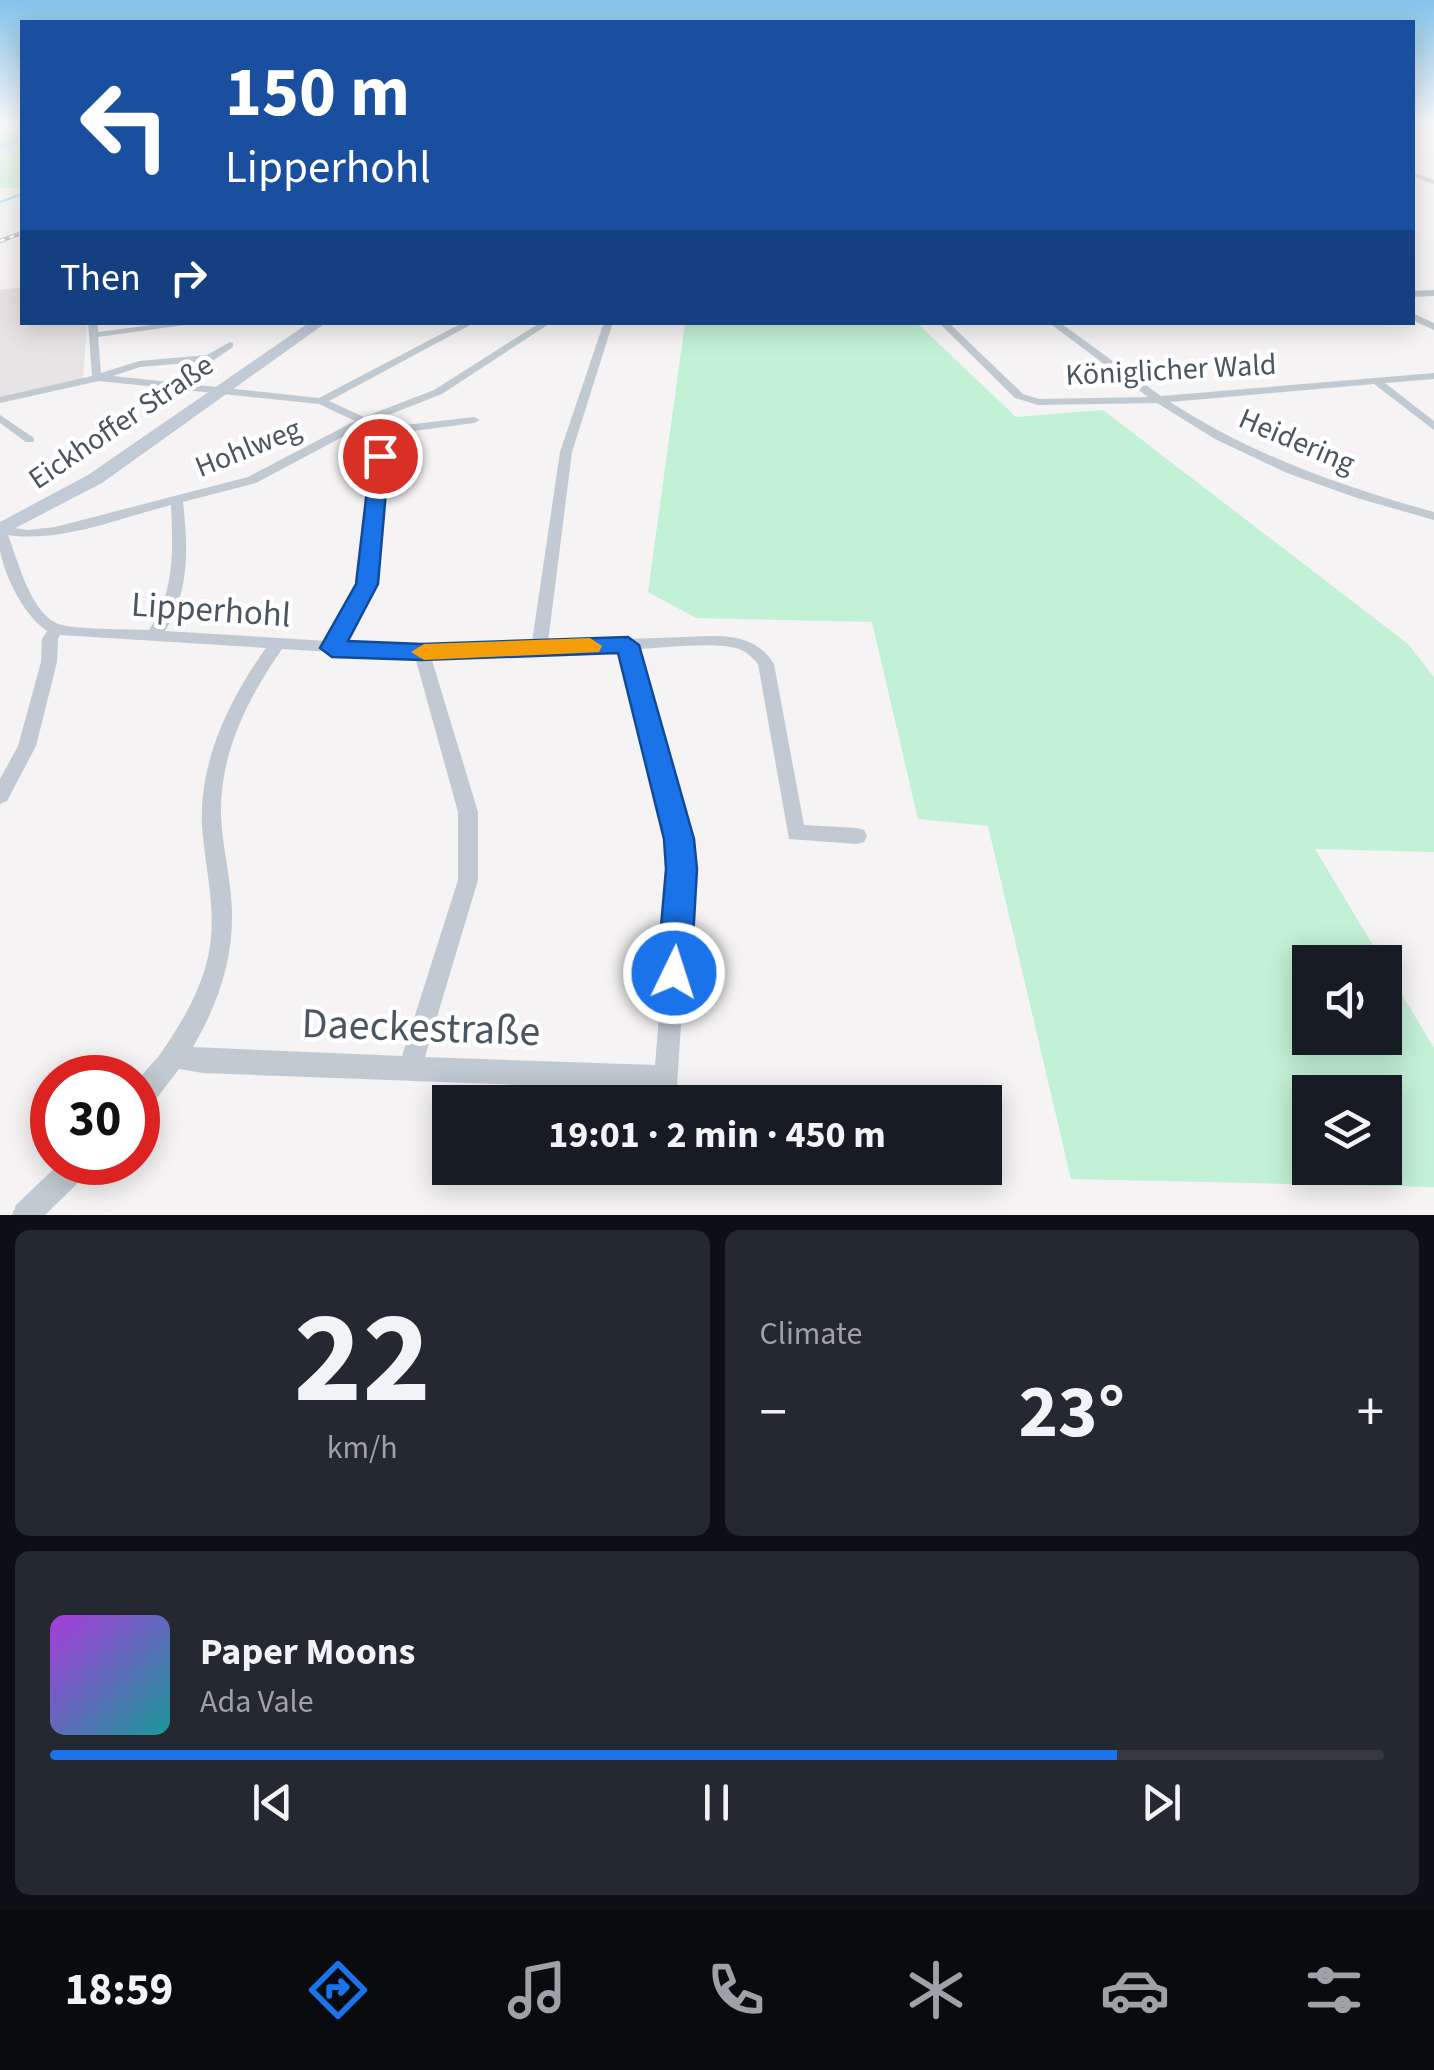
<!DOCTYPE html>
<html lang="en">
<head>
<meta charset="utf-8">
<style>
  body { margin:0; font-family:"Source Sans 3",sans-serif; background:#242831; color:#f1f3f6; height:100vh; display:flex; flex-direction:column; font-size:38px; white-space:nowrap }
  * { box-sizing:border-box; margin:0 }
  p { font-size:32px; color:#9ea1a6 }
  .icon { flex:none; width:55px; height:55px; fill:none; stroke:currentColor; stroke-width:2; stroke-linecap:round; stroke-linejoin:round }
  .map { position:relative; height:1215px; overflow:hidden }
  .side { display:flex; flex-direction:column; gap:15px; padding:15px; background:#0d0f14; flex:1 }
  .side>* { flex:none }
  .guide { position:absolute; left:20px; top:20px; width:1395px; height:305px; border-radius:0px; box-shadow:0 5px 25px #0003; background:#1a4fa0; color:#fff; overflow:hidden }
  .fabs { position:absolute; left:1292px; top:945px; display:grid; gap:20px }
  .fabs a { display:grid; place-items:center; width:110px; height:110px; border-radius:0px; background:#171b24; box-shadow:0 5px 25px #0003; font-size:50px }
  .speed { position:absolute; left:30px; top:1055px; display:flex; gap:20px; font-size:50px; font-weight:700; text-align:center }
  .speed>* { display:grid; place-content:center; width:130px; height:130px; border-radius:50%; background:#171b24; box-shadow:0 5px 25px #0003; line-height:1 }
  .speed .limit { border:15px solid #d22; background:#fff; color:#111 }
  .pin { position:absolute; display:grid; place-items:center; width:85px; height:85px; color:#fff; margin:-42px; border:5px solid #fff; border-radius:50%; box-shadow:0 2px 10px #0007 }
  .me { position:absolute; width:110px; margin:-55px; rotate:4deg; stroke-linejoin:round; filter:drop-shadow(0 0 8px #0008) }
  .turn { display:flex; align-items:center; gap:35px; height:210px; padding:0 40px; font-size:45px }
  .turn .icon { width:130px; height:130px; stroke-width:2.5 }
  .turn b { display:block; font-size:70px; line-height:85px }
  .then { display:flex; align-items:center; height:95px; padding:0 40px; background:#0003; gap:20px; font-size:38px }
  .big { font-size:75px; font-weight:700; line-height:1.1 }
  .side .card { flex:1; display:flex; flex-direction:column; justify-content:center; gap:15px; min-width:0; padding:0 35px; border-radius:15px; background:#242831 }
  .side .dial { align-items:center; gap:0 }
  .dial b { font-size:130px; line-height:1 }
  .song { display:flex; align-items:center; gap:30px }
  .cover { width:120px; height:120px; border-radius:15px; background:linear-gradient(135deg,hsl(280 70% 55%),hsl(180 70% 35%)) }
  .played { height:10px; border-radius:5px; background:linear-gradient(90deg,#1a73e8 80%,#363941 80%) }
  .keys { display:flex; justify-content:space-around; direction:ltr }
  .heat { display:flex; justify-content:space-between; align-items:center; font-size:55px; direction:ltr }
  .side .tiles { flex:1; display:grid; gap:15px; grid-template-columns:1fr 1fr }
  .card:last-child { grid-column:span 2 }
  .trip { position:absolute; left:432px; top:1085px; width:570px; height:100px; border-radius:0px; background:#171b24; box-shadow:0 5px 25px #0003; font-weight:700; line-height:100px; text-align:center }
  .menu { display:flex; height:160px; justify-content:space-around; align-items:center; background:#090b0e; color:#9ea1a6 }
  .menu .icon { width:70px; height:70px }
  .menu .active { color:#1a73e8 }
  .menu b { font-size:45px; color:#f1f3f6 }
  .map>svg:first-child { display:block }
  .education { fill:#e6e4e5 }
  .green { fill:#c3f1d5; fill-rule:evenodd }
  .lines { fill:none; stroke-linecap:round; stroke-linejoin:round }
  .stream { stroke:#90daee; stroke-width:2.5 }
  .river { fill:#90daee; fill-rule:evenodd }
  .minor { fill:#c1cad2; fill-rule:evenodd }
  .secondary { fill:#c1cbd6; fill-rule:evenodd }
  .rail-casing { stroke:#b5b8bd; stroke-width:4 }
  .rail { stroke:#fff; stroke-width:2.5; stroke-dasharray:5; stroke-linecap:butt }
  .route { fill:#1a73e8; stroke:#114b97; stroke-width:2.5 }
  .slow { fill:#f59e0b }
  .labels { text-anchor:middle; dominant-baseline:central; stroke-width:9; stroke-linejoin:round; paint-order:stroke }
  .far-street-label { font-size:30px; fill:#4a5661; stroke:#fff }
  .street-label { font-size:35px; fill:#4a5661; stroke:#fff }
  .near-street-label { font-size:42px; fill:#4a5661; stroke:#fff }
</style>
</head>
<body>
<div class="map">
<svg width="1434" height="1215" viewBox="0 0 1434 1215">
  <rect width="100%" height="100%" fill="#f5f3f3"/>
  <path class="education" d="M 22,287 L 22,322 L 87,323 L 83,379 L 0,398 L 0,290 Z"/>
  <g class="green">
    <path d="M 22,131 L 22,188 L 0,188 L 0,137 Z"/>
    <path d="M 685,323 L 917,323 L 1016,417 L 1103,410 L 1408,644 L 1434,677 L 1434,852 L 1315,849 L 1383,962 L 1310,962 L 1310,1038 L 1385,1038 L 1385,966 L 1434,1048 L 1434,1187 L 1071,1179 L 988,826 L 918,819 L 872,622 L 696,618 L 648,592 ZM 1310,1092 L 1385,1092 L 1385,1168 L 1310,1168 Z"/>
  </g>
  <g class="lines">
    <path class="stream" d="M 0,202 L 22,194"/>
    <path class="river" d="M 22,134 L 22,140 L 0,151 L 0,144 Z"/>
    <g class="minor">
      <path d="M 1412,172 L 1434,180 L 1434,184 L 1412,176 Z"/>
      <path d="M 1434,290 L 1434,296 L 1412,297 L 1412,291 Z"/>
      <path d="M 1412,313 L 1434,323 L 1434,330 L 1412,320 Z"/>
      <path d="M 88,322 L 98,322 L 98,332 L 174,322 L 206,322 L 98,337 L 101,373 L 139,361 L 207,355 L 230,342 L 233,343 L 233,347 L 208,364 L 199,362 L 140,367 L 113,376 L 319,398 L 464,322 L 476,322 L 329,401 L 364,417 L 434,390 L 541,322 L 552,322 L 442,394 L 368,423 L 371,429 L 474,417 L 480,420 L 474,423 L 375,436 L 386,456 L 374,584 L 343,642 L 422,647 L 532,642 L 560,452 L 604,322 L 613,322 L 572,452 L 548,642 L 711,636 C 738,636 759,640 774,664 L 804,825 L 857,828 L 864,830 L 867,836 L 864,842 L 857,844 L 789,839 L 758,664 C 753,658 747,652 739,649 C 715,641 663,648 637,649 L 689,839 L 691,869 L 676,1102 L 652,1102 L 653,1090 L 203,1073 L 179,1069 L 147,1111 L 138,1114 C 138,1106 135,1091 138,1083 C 141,1073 155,1062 161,1053 C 181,1024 200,992 208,957 C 218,913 205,870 202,826 C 199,761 229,700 266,648 L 60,635 L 58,639 L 57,662 L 36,746 L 7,801 L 0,804 L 0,779 L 18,746 L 41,662 L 42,639 L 47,631 C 25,617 4,576 0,550 C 0,543 0,534 0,526 L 28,530 L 55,527 L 248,477 L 355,421 L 319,404 L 99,381 L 0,403 L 0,397 L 92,376 ZM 359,428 L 374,456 L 360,584 L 328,641 L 165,631 C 190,591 188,547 183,502 L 256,483 ZM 171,505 C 173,550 175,592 149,630 C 130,629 70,630 56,623 C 30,610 18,561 8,535 C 60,543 120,518 171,505 ZM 282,649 L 415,657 L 458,812 L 458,880 L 402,1056 L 193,1047 C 222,997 238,946 230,887 C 227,859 220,832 221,804 C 223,747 250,695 282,649 ZM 621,650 L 669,839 L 671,869 L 655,1065 L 425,1057 L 478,880 L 478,812 L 431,657 Z"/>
      <path d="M 938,322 L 948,322 L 1023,394 L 1039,399 L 1148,397 L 1048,322 L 1059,322 L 1161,396 L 1434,373 L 1434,379 L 1385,383 L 1434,421 L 1434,430 L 1374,384 L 1170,402 C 1252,455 1340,486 1434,512 L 1434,520 L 1357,498 L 1287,473 L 1215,439 L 1157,403 L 1038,405 L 1015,398 Z"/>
      <path d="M 0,415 L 34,438 L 34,442 L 26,442 L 0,423 Z"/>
      <path d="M 61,1162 L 94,1162 L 90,1171 L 45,1215 L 12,1215 L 16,1205 Z"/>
    </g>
    <g class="secondary">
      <path d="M 22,128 L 22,132 L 0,138 L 0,133 Z"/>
      <path d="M 310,322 L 327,322 L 102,483 L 0,536 L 0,522 L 88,475 Z"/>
    </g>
    <defs>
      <path id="rail" d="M 0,241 L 22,233"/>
    </defs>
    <use href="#rail" class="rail-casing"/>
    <use href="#rail" class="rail"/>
  </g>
  <linearGradient id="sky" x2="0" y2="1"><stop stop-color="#85c3ea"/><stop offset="0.42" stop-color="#fafafa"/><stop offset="1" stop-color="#fafafa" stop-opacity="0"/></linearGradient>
  <rect width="1434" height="293" fill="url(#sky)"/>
  <path class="route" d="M 380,450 L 389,456 L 378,584 L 348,641 L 422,644 L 628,637 L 639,645 L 694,839 L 697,869 L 691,973 L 686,985 L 674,990 L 662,985 L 657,973 L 666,869 L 664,839 L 618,653 L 422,660 L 332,657 L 320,648 L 356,584 L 371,456 Z"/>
  <path class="slow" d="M 590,638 L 602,646 L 599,652 L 424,660 L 411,652 L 424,644 Z"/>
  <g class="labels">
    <g class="far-street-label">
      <text transform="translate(1171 370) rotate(-3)">Königlicher Wald</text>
      <text transform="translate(121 422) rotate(-34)">Eickhoffer Straße</text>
      <text transform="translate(1297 441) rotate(23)">Heidering</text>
      <text transform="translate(248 448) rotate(-22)">Hohlweg</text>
    </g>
    <g class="street-label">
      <text transform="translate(211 610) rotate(4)">Lipperhohl</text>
    </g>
    <g class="near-street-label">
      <text transform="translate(421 1028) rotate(2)">Daeckestraße</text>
    </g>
  </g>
</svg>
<div class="fabs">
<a><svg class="icon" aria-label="sound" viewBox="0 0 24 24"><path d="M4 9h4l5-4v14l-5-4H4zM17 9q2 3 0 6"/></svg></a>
<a><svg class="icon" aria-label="layers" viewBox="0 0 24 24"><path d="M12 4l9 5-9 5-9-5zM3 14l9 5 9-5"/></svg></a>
</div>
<div class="speed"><div class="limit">30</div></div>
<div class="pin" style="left:380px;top:456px;background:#d93025"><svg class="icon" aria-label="arrive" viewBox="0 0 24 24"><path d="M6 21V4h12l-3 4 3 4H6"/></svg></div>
<svg class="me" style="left:674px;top:973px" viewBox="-20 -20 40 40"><circle r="17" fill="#1a73e8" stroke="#fff" stroke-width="3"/><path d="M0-11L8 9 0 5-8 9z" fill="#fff"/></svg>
<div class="trip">19:01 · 2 min · 450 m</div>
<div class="guide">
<div class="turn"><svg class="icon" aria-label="left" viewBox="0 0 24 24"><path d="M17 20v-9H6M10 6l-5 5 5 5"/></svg><div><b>150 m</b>Lipperhohl</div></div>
<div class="then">Then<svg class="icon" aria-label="right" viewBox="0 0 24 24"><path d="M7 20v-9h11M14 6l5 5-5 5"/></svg></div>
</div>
</div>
<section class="side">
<div class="tiles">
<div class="card dial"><b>22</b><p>km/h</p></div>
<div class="card"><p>Climate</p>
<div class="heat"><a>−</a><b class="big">23°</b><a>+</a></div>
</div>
<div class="card">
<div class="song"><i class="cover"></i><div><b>Paper Moons</b><p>Ada Vale</p></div></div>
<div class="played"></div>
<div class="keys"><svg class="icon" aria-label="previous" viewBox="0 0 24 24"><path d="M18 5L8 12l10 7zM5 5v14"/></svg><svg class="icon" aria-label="pause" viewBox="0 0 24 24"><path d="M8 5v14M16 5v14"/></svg><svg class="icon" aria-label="next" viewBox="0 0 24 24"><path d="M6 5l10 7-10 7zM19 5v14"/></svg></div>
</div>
</div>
</section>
<nav class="menu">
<b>18:59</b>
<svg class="icon active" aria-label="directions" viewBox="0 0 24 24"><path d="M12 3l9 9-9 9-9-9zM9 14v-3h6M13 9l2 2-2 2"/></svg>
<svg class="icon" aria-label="music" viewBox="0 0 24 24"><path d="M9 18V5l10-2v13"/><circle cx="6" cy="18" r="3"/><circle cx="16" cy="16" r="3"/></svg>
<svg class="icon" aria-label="phone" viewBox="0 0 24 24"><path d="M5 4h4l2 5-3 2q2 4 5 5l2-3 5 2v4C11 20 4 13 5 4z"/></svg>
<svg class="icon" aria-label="climate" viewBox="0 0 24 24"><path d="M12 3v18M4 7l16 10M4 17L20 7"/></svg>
<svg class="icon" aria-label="car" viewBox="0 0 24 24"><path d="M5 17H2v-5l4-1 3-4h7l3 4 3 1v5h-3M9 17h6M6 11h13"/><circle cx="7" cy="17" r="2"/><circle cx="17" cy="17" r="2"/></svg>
<svg class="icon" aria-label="filters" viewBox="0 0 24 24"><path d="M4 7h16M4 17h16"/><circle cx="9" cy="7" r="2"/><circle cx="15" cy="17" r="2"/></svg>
</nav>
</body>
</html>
